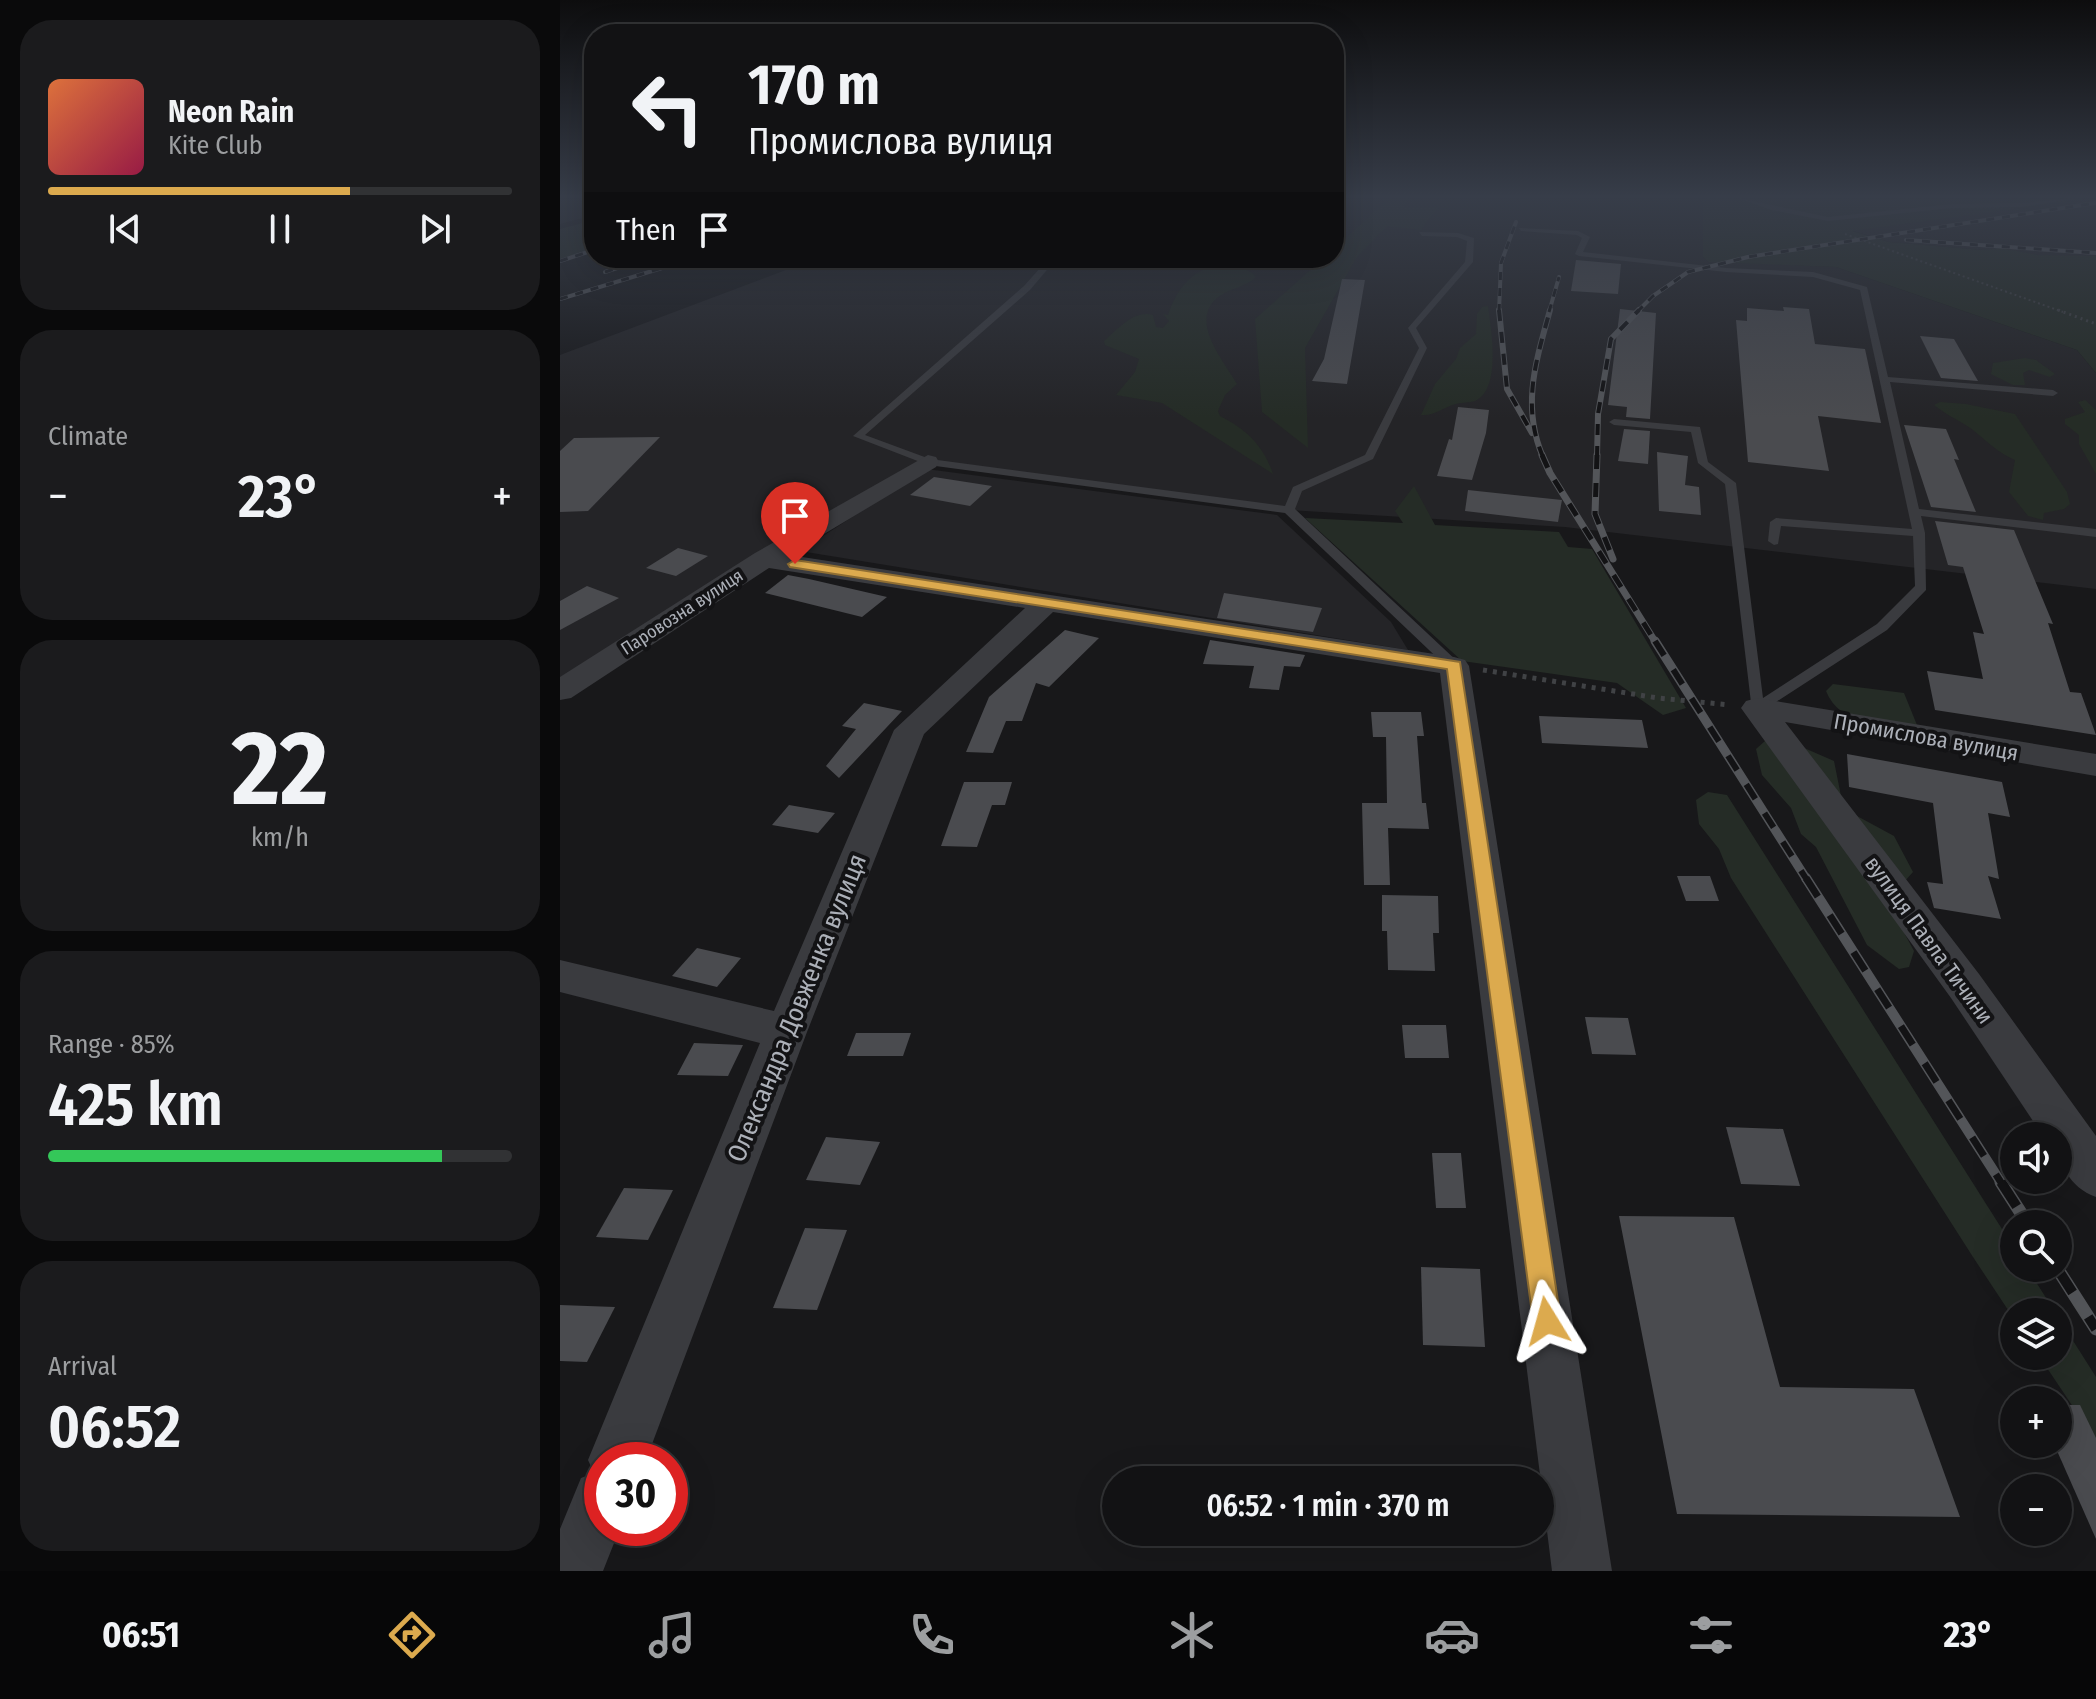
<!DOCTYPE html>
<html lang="en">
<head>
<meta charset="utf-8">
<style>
  body { margin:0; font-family:"Fira Sans Condensed",sans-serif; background:#1b1b1d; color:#f1f3f6; height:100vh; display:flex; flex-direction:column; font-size:30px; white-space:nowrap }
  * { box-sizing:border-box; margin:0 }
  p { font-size:26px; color:#9c9ea0 }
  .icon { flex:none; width:44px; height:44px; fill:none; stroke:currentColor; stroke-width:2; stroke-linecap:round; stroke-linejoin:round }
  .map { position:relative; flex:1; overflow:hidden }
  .panel { display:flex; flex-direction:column; gap:20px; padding:20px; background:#0a0a0b; width:560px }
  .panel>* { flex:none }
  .hud { position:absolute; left:24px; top:24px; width:760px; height:244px; border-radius:32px; box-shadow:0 8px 32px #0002,0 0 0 2px #313234; background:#121214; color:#f1f3f6; overflow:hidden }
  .buttons { position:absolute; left:1440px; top:1122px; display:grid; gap:16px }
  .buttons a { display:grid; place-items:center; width:72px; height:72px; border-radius:50%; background:#121214; box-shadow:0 8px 32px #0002,0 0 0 2px #313234; font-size:40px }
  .speed { position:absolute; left:24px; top:1442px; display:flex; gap:16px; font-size:40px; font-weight:700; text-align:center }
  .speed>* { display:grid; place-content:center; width:104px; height:104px; border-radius:50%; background:#121214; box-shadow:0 8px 32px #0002,0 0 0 2px #313234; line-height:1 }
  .speed .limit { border:12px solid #d22; background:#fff; color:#111 }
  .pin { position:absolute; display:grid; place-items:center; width:68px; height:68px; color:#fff; margin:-82px -34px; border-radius:50% 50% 50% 0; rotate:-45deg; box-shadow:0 0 8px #0007 }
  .pin .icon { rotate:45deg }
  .me { position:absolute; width:88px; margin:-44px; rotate:352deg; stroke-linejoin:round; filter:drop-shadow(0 0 6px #0008) }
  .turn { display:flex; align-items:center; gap:28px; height:168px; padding:0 32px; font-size:36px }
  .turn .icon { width:104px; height:104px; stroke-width:2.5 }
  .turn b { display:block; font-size:56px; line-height:68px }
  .then { display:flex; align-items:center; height:76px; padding:0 32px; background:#0003; gap:16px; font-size:30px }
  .big { font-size:60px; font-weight:600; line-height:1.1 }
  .panel .tile { flex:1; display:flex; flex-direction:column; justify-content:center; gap:12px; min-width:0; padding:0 28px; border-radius:32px; background:#1b1b1d }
  .panel .dial { align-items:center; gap:0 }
  .dial b { font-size:104px; line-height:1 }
  .song { display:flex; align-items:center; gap:24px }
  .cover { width:96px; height:96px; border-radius:12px; background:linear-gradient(135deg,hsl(20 70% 55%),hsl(340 70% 35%)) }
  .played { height:8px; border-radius:4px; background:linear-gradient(90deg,#dcaa4e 65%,#313234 65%) }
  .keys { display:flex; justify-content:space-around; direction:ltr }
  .heat { display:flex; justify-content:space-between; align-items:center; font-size:44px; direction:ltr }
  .charge { height:12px; border-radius:6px; background:linear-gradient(90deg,#34c759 85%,#313234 0) }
  .trip { position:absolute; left:542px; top:1466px; width:452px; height:80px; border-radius:40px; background:#121214; box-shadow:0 8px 32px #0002,0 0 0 2px #313234; font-weight:600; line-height:80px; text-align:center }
  .menu { display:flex; height:128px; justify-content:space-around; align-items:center; background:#070708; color:#9c9ea0 }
  .menu .icon { width:56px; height:56px }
  .menu .active { color:#dcaa4e }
  .menu b { font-size:36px; color:#f1f3f6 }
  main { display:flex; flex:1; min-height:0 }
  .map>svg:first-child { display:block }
  .built { fill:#242427 }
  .green { fill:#252c26 }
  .building { fill:#4a4b4f }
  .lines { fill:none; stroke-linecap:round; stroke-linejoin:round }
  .path-far2 { stroke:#404245; stroke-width:2; stroke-dasharray:2 3; stroke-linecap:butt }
  .path-far1 { stroke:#404245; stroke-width:3; stroke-dasharray:2 4; stroke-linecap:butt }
  .path { stroke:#404245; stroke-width:5; stroke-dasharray:4 6; stroke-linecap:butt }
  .lane { fill:#3a3b3f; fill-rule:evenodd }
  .street { fill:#3a3b3f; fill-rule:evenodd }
  .rail-far5-casing { stroke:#535559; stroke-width:4 }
  .rail-far4-casing { stroke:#535559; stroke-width:6 }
  .rail-far3-casing { stroke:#535559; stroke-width:7 }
  .rail-far2-casing { stroke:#535559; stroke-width:9 }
  .rail-far1-casing { stroke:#535559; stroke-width:10 }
  .rail-casing { stroke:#535559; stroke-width:13 }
  .rail-far5 { stroke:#131315; stroke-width:3; stroke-dasharray:8; stroke-linecap:butt }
  .rail-far4 { stroke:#131315; stroke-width:4; stroke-dasharray:11; stroke-linecap:butt }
  .rail-far3 { stroke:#131315; stroke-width:5; stroke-dasharray:14; stroke-linecap:butt }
  .rail-far2 { stroke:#131315; stroke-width:6; stroke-dasharray:17; stroke-linecap:butt }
  .rail-far1 { stroke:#131315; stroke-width:7; stroke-dasharray:22; stroke-linecap:butt }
  .rail { stroke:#131315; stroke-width:10; stroke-dasharray:29; stroke-linecap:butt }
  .route { fill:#dcaa4e; stroke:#8f6e33; stroke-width:2 }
  .labels { text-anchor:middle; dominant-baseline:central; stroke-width:8; stroke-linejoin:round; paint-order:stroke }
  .far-street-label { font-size:18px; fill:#acb0b8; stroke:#131315 }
  .street-label { font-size:22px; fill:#acb0b8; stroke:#131315 }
  .near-street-label { font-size:26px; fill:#acb0b8; stroke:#131315 }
</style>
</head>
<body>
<main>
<section class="panel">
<div class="tile">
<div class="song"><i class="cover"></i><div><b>Neon Rain</b><p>Kite Club</p></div></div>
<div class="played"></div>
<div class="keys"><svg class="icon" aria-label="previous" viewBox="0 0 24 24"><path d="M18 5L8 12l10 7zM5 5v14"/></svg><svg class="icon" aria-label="pause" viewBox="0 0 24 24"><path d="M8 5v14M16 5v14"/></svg><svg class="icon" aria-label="next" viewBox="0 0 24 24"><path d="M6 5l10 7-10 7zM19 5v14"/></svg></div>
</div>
<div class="tile"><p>Climate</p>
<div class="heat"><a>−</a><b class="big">23°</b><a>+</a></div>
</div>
<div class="tile dial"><b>22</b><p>km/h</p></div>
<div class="tile"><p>Range · 85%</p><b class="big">425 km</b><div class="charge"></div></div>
<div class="tile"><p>Arrival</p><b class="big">06:52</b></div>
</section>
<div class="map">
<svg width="1536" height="1571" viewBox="0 0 1536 1571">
  <rect width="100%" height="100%" fill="#18181a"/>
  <g class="built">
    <path d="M 0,198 L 34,198 L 34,215 L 0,224 Z"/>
    <path d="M 774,198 L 1143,198 L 1143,257 L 1149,261 L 1276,267 L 1517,350 L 1536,373 L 1536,589 L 1005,527 L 729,510 L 368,462 L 0,691 L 0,355 L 258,258 L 774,258 Z"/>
    <path d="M 1536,198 L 1536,260 L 1329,242 L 1290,230 Z"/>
    <path d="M 366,469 L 717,515 L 831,622 L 848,650 L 240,551 Z"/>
  </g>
  <g class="green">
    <path d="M 829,198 L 851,198 L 844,207 L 877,208 L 861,230 L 827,226 L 797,257 L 745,348 L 748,448 L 702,412 L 695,319 L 764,258 L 774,258 L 774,249 Z"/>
    <path d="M 1143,198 L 1534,198 L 1292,231 L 1329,242 L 1422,250 L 1441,248 L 1478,255 L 1536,256 L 1536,373 L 1517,350 L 1276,267 L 1149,262 L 1143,257 Z"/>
    <path d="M 34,220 L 34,249 L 0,259 L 0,229 Z"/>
    <path d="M 668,263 L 691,272 L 696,277 C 685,288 669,288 657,298 C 629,322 664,361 677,384 L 665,395 L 658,411 L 660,416 C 686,429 704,446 713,474 L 602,403 L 556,395 L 575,372 L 579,359 L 545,345 L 544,341 C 557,330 574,309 593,315 L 596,327 L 603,328 L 609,321 L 603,314 L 608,315 C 618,285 635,267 668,263 Z"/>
    <path d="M 928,306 C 931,329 942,389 915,401 C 910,403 902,402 896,404 C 883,407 876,416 861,415 L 875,384 L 896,359 L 900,348 L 916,334 L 917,314 L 922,307 Z"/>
    <path d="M 1465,358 L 1476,360 L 1495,374 L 1490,377 L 1469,370 L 1463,373 L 1465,385 L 1453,385 L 1431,374 L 1433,363 Z"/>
    <path d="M 1525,400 L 1536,410 L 1536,474 L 1519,444 L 1519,435 L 1505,424 L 1505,419 L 1525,412 L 1518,402 Z"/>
    <path d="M 1380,402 L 1406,404 L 1455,414 L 1507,492 L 1510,504 L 1504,509 L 1484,513 L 1483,520 L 1468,516 L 1449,492 L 1455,460 C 1437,452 1428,442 1413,430 C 1401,421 1386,415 1374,405 Z"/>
    <path d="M 854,486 L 875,525 L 999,532 L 1008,547 L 1032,549 L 1126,708 L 1103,715 L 1057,683 L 902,661 L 745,518 L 843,523 L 835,511 Z"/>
    <path d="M 1273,684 L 1344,693 L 1359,730 C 1326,725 1280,727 1266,691 Z"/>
    <path d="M 1205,741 L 1235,744 L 1274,761 L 1281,796 L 1297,816 L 1334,836 L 1353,872 L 1335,892 L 1335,916 L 1354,951 L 1349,967 L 1339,969 L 1307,945 L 1256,847 L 1241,834 L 1231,808 L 1202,775 L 1196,749 Z"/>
    <path d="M 1148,792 L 1167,795 L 1454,1248 L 1454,1268 L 1467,1268 L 1495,1312 L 1454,1312 L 1454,1319 L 1413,1257 L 1171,878 L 1159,849 L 1139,824 L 1136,800 Z"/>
    <path d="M 1498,1317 L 1536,1377 L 1536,1441 L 1479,1356 L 1498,1356 Z"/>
  </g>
  <g class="building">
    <path d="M 1016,260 L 1061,264 L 1058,294 L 1011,291 Z"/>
    <path d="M 782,279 L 805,280 L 787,384 L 752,381 L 764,359 Z"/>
    <path d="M 1223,307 L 1249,309 L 1255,344 L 1305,349 L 1321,423 L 1258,416 L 1269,471 L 1188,462 L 1176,320 L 1187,321 L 1187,308 L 1224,311 Z"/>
    <path d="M 1060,309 L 1096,313 L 1090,419 L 1066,417 L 1067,407 L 1048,405 Z"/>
    <path d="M 1360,336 L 1394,339 L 1418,381 L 1381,378 Z"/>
    <path d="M 898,407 L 929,410 L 926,433 L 912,480 L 877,476 L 889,439 L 892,440 Z"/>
    <path d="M 1344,425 L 1386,429 L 1399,460 L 1394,459 L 1416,512 L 1371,507 Z"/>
    <path d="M 1064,429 L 1090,431 L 1088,464 L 1058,461 Z"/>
    <path d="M 100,437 L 28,511 L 0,512 L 0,451 L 14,438 Z"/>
    <path d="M 1097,452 L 1128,456 L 1125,485 L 1139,487 L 1141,515 L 1099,511 Z"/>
    <path d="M 374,477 L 432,486 L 410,506 L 350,495 Z"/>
    <path d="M 908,490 L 1002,500 L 998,522 L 905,511 Z"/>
    <path d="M 1375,521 L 1454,530 L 1493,624 L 1488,623 L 1510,692 L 1521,693 L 1536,735 L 1375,710 L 1367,671 L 1423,679 L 1413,632 L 1424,634 L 1403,567 L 1388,565 Z"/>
    <path d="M 118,548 L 148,556 L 116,576 L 86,568 Z"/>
    <path d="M 228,575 L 249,579 L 327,597 L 302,617 L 205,593 Z"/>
    <path d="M 27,586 L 59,598 L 0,630 L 0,601 Z"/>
    <path d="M 664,593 L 762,608 L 753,632 L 657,618 Z"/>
    <path d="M 505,630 L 539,638 L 489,687 L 476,683 L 462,721 L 446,721 L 433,753 L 406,752 L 429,697 Z"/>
    <path d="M 650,640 L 745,655 L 740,667 L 724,666 L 719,690 L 689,688 L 694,666 L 643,664 Z"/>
    <path d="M 304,703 L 342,711 L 279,778 L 266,766 L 296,729 L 282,726 Z"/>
    <path d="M 811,712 L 861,712 L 864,736 L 857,736 L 862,803 L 866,803 L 869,829 L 828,828 L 830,885 L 804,885 L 802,803 L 827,803 L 826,737 L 813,737 Z"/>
    <path d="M 979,716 L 1082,720 L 1088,748 L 982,743 Z"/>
    <path d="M 1287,754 L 1442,782 L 1450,817 L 1428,813 L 1439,879 L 1428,876 L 1441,919 L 1374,908 L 1367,882 L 1383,884 L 1373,803 L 1289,787 Z"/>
    <path d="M 404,782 L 452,782 L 445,805 L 432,805 L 417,847 L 381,846 Z"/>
    <path d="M 229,805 L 275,813 L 258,833 L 212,825 Z"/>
    <path d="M 1117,876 L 1150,876 L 1159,901 L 1126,901 Z"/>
    <path d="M 822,895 L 878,896 L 879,933 L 873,933 L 875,971 L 828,970 L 827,931 L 822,931 Z"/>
    <path d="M 137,948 L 181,958 L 157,987 L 112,976 Z"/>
    <path d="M 1025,1017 L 1068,1018 L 1076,1055 L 1032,1054 Z"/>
    <path d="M 842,1025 L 886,1025 L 889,1058 L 845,1058 Z"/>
    <path d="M 296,1033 L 351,1033 L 343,1056 L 287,1056 Z"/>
    <path d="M 134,1043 L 183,1045 L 168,1076 L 117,1075 Z"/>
    <path d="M 1166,1127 L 1223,1129 L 1240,1186 L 1181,1184 Z"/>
    <path d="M 266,1137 L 320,1142 L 300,1185 L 246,1180 Z"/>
    <path d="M 872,1153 L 901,1153 L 906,1208 L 876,1208 Z"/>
    <path d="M 64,1188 L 113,1190 L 88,1240 L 36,1237 Z"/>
    <path d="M 1059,1216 L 1174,1217 L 1220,1387 L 1354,1389 L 1400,1517 L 1117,1514 Z"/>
    <path d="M 245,1228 L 287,1230 L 257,1310 L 213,1308 Z"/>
    <path d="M 861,1267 L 920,1269 L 925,1347 L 863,1345 Z"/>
    <path d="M 0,1305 L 55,1307 L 27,1362 L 0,1361 Z"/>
    <path d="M 1498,1405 L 1520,1405 L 1536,1438 L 1536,1539 L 1498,1453 Z"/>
  </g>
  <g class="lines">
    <path class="path-far2" d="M 1285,234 L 1503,312"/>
    <path class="path-far1" d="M 1498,310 L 1536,324"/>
    <path class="path" d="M 923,670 L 1098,698 L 1170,705"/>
    <g class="lane">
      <path d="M 1178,198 L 1268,217 L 1392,204 L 1462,203 L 1518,198 L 1462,207 L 1392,208 L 1268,221 L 1211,210 Z"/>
      <path d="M 959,228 L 1018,231 L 1030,237 L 1023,252 L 1166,268 L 1253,272 L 1307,287 L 1328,377 L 1493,390 L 1498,393 L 1493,396 L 1330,382 L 1359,509 L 1536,529 L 1536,537 L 1361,516 L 1365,533 L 1366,590 L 1327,630 L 1202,711 L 1192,711 L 1165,484 L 1138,463 L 1131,432 L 1054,425 L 1049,422 L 1054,419 L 1140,427 L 1148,462 L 1176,483 L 1203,698 L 1317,624 L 1355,586 L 1353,536 L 1221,526 L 1218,544 L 1214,545 L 1208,541 L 1210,522 L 1216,518 L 1352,529 L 1300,290 L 1253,277 L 1166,272 L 1019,256 L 1015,254 L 1022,238 L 1017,235 L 961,231 Z"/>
      <path d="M 859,232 L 898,233 L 914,238 L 913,262 L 856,328 L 867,348 L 813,459 L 742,491 L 735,509 L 899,663 L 901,666 L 899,669 L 889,669 L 725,513 L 368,465 L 293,436 L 464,286 L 489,258 L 497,258 L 470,290 L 305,435 L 370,459 L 725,506 L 733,487 L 805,455 L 859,348 L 848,328 L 905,262 L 907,241 L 897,237 L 862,236 Z"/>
      <path d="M 701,258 L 709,258 L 702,266 L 696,266 Z"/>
    </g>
    <g class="street">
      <path d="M 368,455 L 376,457 L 379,462 L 376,467 L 229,555 L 894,657 L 905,660 L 909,666 L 1052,1571 L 992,1571 L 880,673 L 493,612 L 364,734 L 247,1032 L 86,1460 L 42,1460 L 42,1528 L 60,1528 L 43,1571 L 0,1571 L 0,1529 L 21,1478 L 34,1473 L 28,1460 L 200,1043 L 0,992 L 0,960 L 214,1011 L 334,730 L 465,608 L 209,568 L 11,698 L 0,700 L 0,677 L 195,553 Z"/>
      <path d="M 1197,698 L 1536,754 L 1536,776 L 1225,722 L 1419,974 L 1536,1136 L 1536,1197 C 1509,1187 1498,1164 1498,1136 L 1483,1136 L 1391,998 L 1186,715 L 1181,708 L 1186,701 Z"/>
    </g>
    <defs>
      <g id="rail-far5">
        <path d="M 1346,240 L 1536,253"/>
        <path d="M 0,261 L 34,250"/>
        <path d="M 45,272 L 87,258"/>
        <path d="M 0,299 L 135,258"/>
        <path d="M 939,312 L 941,263 L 956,222"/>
        <path d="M 989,312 L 999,277"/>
        <path d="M 1077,312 L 1093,296 L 1128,272 L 1188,257 L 1535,203"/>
      </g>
      <g id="rail-far4">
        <path d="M 939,310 L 947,389 L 972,433"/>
        <path d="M 983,457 C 961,406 976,361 990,310"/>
        <path d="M 1037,457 L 1038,414 L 1051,339 L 1079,310"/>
      </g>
      <g id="rail-far3">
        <path d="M 982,455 L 990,473 L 1096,643"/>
        <path d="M 1037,455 L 1035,514 L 1053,559"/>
      </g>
      <path id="rail-far2" d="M 1095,641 L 1247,880"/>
      <path id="rail-far1" d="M 1246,878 L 1442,1184"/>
      <g id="rail">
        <path d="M 1441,1182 L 1468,1224"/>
        <path d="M 1497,1268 L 1536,1329"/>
      </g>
    </defs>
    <use href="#rail-far5" class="rail-far5-casing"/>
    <use href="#rail-far4" class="rail-far4-casing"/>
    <use href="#rail-far3" class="rail-far3-casing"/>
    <use href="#rail-far2" class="rail-far2-casing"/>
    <use href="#rail-far1" class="rail-far1-casing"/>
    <use href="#rail" class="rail-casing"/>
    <use href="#rail-far5" class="rail-far5"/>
    <use href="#rail-far4" class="rail-far4"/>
    <use href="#rail-far3" class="rail-far3"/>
    <use href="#rail-far2" class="rail-far2"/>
    <use href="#rail-far1" class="rail-far1"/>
    <use href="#rail" class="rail"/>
  </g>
  <linearGradient id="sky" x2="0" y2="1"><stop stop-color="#0d0d0e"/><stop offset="0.47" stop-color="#373d49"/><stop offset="1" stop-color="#373d49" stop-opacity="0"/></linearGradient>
  <rect width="1536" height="418" fill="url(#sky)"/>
  <path class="route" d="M 235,560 L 900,662 L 1001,1321 L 997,1331 L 987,1335 L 977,1331 L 973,1321 L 887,669 L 230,567 L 228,564 Z"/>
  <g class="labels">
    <g class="far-street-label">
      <text transform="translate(122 612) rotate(-33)">Паровозна вулиця</text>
    </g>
    <g class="street-label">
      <text transform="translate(1366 737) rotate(10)">Промислова вулиця</text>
      <text transform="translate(1369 940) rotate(54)">вулиця Павла Тичини</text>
    </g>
    <g class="near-street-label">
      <text transform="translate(237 1008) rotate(-68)">Олександра Довженка вулиця</text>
    </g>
  </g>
</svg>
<div class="buttons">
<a><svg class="icon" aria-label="sound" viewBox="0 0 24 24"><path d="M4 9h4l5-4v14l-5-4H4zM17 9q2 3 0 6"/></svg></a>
<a><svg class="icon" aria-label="search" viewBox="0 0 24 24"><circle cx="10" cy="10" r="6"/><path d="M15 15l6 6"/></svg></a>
<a><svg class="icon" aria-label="layers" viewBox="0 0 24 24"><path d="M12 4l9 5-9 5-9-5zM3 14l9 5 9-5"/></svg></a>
<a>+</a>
<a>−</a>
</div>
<div class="speed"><div class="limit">30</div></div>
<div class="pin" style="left:235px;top:564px;background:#d93025"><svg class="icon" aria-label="arrive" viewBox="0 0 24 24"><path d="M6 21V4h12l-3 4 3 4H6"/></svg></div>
<svg class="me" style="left:987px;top:1321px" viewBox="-20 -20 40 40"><path d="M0-17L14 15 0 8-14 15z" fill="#dcaa4e" stroke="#fff" stroke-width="4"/></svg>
<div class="trip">06:52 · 1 min · 370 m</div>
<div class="hud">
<div class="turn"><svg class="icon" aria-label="left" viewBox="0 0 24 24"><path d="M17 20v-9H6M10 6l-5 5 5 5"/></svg><div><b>170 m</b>Промислова вулиця</div></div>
<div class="then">Then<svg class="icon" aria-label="arrive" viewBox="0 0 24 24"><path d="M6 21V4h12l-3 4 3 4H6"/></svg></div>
</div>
</div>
</main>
<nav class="menu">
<b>06:51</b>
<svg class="icon active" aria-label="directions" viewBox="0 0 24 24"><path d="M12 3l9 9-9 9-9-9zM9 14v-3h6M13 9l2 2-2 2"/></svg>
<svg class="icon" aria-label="music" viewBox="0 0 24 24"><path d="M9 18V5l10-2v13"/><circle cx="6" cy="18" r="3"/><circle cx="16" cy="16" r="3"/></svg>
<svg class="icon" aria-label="phone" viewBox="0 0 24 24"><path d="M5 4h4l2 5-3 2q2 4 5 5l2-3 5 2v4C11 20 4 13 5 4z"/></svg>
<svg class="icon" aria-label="climate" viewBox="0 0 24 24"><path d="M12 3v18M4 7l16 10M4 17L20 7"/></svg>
<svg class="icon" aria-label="car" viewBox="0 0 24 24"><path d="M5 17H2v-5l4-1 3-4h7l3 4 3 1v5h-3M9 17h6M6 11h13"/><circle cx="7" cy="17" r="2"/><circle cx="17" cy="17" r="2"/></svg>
<svg class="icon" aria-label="filters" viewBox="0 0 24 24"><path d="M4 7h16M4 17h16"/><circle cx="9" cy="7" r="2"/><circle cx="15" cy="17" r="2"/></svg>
<b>23°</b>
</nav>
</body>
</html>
